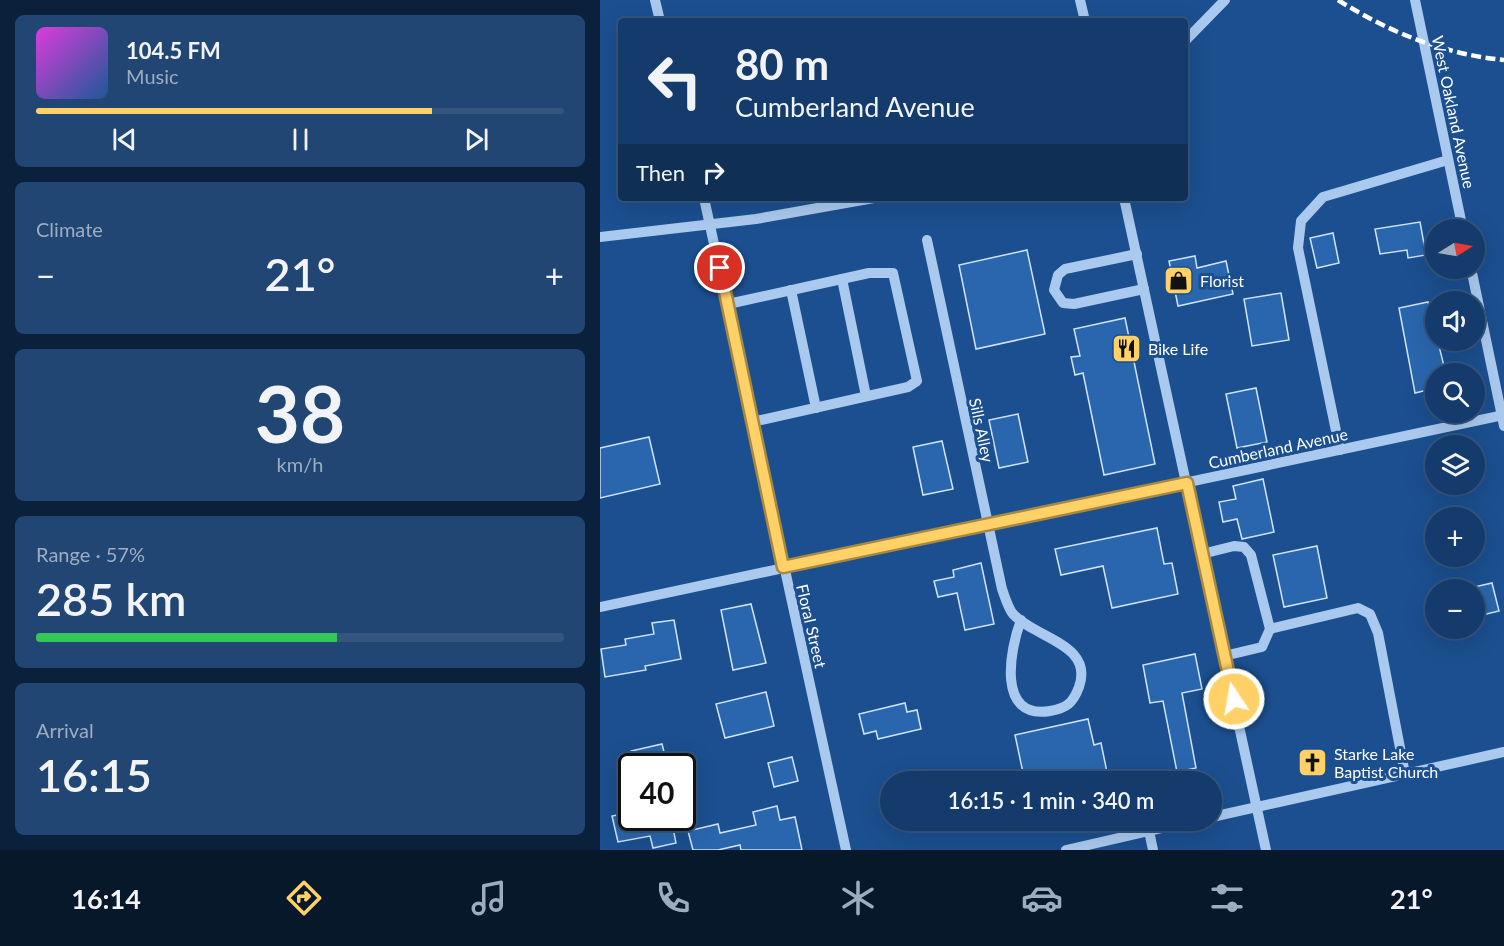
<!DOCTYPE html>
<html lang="en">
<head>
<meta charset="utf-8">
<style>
  body { margin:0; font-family:Lato,sans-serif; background:#214673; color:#f1f3f6; height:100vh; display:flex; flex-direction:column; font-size:22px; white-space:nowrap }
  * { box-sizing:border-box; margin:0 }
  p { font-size:20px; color:#9dadc1 }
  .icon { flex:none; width:33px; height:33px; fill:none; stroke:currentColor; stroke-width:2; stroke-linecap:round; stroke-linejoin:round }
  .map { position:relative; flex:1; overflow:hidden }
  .details { display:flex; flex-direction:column; gap:15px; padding:15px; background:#0b203b; width:600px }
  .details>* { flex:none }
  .banner { position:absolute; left:18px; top:18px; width:570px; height:183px; border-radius:6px; box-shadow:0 6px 24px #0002,0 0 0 2px #33557e; background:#143b6b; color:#f1f3f6; overflow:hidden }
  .needle { width:39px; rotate:79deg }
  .buttons { position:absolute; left:825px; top:219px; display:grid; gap:12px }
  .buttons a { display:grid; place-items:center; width:60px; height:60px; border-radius:50%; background:#143b6b; box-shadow:0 6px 24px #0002,0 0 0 2px #33557e; font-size:30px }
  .speed { position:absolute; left:18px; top:753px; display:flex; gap:12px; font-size:30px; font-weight:700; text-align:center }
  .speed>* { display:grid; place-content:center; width:78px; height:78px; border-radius:50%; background:#143b6b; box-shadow:0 6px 24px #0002,0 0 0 2px #33557e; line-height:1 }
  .speed .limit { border:3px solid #111; border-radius:9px; background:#fff; color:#111 }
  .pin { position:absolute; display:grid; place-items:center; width:51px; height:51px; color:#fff; margin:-26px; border:3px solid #fff; border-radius:50%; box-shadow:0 2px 6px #0007 }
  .me { position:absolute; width:66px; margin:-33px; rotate:348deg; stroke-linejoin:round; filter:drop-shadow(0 0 4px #0008) }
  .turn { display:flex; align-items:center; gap:21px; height:126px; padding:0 18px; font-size:27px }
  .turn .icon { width:78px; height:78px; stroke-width:2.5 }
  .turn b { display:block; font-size:42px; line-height:51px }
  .then { display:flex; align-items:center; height:57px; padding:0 18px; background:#0003; gap:12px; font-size:22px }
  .big { font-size:45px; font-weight:600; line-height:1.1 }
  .details .card { flex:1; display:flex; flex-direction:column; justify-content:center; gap:9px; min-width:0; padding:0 21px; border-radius:9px; background:#214673 }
  .details .dial { align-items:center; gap:0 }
  .dial b { font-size:78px; line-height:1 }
  .song { display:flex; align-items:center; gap:18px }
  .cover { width:72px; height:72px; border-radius:9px; background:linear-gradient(135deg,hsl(300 70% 55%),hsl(210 70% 35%)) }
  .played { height:6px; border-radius:3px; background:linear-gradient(90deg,#ffd166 75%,#33557e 75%) }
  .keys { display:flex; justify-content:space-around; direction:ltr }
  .heat { display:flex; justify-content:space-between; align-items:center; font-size:33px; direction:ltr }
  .charge { height:9px; border-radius:4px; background:linear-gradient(90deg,#34c759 57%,#33557e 0) }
  .trip { position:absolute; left:280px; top:771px; width:342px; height:60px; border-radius:30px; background:#143b6b; box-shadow:0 6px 24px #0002,0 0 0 2px #33557e; font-weight:600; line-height:60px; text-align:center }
  .dock { display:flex; height:96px; justify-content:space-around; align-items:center; background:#08182b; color:#9dadc1 }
  .dock .icon { width:42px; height:42px }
  .dock .selected { color:#ffd166 }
  .dock b { font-size:27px; color:#f1f3f6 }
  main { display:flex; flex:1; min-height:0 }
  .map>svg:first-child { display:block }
  .building { fill:#2a66ad; stroke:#cfe3fa; stroke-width:1.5 }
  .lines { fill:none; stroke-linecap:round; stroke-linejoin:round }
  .minor { stroke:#a9c9ee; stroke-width:10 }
  .rail { stroke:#fff; stroke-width:4.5; stroke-dasharray:10 4.5; stroke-linecap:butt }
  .route-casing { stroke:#a68842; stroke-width:15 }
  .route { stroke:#ffd166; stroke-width:10 }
  .labels { text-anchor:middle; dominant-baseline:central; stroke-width:6; stroke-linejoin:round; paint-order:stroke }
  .street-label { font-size:16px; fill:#fff; stroke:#1b4f8f }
  .poi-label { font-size:16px; fill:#fff; stroke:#1b4f8f; text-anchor:start }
</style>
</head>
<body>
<main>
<section class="details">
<div class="card">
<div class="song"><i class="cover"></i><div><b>104.5 FM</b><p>Music</p></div></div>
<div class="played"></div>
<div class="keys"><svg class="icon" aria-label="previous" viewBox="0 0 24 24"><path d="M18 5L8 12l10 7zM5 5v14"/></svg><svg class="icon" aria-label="pause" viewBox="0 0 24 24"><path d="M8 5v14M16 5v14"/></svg><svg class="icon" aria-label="next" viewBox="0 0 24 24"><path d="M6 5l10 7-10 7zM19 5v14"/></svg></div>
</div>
<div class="card"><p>Climate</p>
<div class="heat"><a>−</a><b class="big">21°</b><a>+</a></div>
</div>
<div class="card dial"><b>38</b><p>km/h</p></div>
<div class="card"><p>Range · 57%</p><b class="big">285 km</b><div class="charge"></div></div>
<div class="card"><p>Arrival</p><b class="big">16:15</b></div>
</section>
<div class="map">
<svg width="904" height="850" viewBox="0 0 904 850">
  <rect width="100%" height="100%" fill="#1b4f8f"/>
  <g class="building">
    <path d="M 820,222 L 826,255 L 808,258 L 807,250 L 780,254 L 775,229 Z"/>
    <path d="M 733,233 L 739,263 L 717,268 L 710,238 Z"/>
    <path d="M 427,250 L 445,334 L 376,349 L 359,265 Z"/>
    <path d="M 595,256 L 597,268 L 626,261 L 633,294 L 578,306 L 569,261 Z"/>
    <path d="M 681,293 L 689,340 L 652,346 L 644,299 Z"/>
    <path d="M 828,302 L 846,374 L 836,374 L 836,388 L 815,393 L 799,308 Z"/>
    <path d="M 525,318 L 555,464 L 504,475 L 483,373 L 475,375 L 471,357 L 480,356 L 474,329 Z"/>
    <path d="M 656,388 L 667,442 L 637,448 L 626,394 Z"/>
    <path d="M 418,414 L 428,462 L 399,468 L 389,420 Z"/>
    <path d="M 49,437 L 60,484 L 0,498 L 0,448 Z"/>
    <path d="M 342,441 L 353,489 L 323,495 L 313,447 Z"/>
    <path d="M 663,479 L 674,532 L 642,539 L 637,519 L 623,522 L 619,502 L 636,499 L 633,486 Z"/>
    <path d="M 557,528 L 564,564 L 572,563 L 578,594 L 512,608 L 503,566 L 461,575 L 455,549 Z"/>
    <path d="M 717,546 L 727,598 L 684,607 L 673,555 Z"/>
    <path d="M 381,563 L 394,624 L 365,630 L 357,593 L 338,597 L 334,581 L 354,577 L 353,570 Z"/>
    <path d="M 892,583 L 899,611 L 874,617 L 874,587 Z"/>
    <path d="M 151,604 L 166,663 L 133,670 L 121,610 Z"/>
    <path d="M 74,620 L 81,659 L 45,666 L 46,670 L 5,677 L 1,649 L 26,645 L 25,639 L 54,634 L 52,623 Z"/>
    <path d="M 595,654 L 602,689 L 582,693 L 596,768 L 577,772 L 563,701 L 550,703 L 543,665 Z"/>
    <path d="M 166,692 L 174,726 L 125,738 L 116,704 Z"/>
    <path d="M 305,703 L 307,712 L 317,710 L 321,729 L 278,739 L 276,731 L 264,734 L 259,714 Z"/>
    <path d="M 488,719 L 494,745 L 501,743 L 509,782 L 425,782 L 415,735 Z"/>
    <path d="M 62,744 L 66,760 L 34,766 L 31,751 Z"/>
    <path d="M 192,757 L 198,781 L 174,787 L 168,763 Z"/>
    <path d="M 177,806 L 180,820 L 195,817 L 202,850 L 141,850 L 140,845 L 118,850 L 93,850 L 88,831 L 118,824 L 120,833 L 156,825 L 153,812 Z"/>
    <path d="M 32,812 L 32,818 L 71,818 L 76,843 L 53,848 L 50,836 L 18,842 L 12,816 Z"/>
  </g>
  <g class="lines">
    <g class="minor">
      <path d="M 55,0 L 60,21"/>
      <path d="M 480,0 L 485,21"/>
      <path d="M 815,0 L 863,230"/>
      <path d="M 585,41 L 625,0"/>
      <path d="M 104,198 L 246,850"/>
      <path d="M 524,198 L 666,850"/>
      <path d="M 0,237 L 156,219 L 274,198"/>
      <path d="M 327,240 L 402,589 C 405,597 408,608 413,614 C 436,639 494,644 479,687 C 473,703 467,708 450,711 C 396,720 410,649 421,620"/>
      <path d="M 537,254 L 465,269 L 458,275 L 454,290 L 463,303 L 474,304 L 544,289"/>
      <path d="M 871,268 L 904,426"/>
      <path d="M 242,279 L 266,396"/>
      <path d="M 191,290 L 216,408"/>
      <path d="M 128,304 L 269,273 L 293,273 L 317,381 L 308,387 L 152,422"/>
      <path d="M 740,450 L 698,248 L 701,221 L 723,197 L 848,160"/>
      <path d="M 602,554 L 634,546 L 644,547 L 651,555 L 670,629 L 662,647 L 624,656"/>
      <path d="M 0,607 L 904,415"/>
      <path d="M 670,629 L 758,608 L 770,614 L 778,633 L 805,774"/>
      <path d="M 612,817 L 904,752"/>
      <path d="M 549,831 L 553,850"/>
      <path d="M 466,850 L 597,820"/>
    </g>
    <path class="rail" d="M 738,0 C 789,32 843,54 904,60"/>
  </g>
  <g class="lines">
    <defs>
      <path id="route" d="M 120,268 L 183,567 L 587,483 L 634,699"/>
    </defs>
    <use href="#route" class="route-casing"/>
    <use href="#route" class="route"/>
  </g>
  <defs>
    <symbol id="shop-square" viewBox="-11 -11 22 22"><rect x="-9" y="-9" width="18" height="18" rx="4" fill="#ffd166" stroke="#1b4f8f"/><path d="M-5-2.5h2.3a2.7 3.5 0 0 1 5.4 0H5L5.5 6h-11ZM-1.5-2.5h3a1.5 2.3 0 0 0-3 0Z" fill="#111"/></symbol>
    <symbol id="restaurant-square" viewBox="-11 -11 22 22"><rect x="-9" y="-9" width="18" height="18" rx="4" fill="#ffd166" stroke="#1b4f8f"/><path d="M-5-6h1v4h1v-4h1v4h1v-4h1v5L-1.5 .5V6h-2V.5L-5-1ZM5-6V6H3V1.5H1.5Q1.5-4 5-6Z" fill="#111"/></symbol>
    <symbol id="church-square" viewBox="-11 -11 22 22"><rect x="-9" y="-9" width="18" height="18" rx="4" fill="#ffd166" stroke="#1b4f8f"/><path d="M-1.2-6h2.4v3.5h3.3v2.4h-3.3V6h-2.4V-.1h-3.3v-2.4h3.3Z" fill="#111"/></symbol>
  </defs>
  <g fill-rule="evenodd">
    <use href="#shop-square" x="562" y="264" width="33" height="33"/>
    <use href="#restaurant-square" x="510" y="332" width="33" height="33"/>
    <use href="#church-square" x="696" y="746" width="33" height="33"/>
  </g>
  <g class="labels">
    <g class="street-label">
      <text transform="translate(854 112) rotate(78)">West Oakland Avenue</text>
      <text transform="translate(382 430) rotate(78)">Sills Alley</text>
      <text transform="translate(678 448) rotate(-12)">Cumberland Avenue</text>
      <text transform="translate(212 626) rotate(77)">Floral Street</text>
    </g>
    <g class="poi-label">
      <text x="600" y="280">Florist</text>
      <text x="548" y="348">Bike Life</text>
      <text x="734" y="753">Starke Lake<tspan x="734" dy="18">Baptist Church</tspan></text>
    </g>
  </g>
</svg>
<div class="buttons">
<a><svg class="needle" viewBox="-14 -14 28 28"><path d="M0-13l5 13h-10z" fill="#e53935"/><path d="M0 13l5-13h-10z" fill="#9dadc1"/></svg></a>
<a><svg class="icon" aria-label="sound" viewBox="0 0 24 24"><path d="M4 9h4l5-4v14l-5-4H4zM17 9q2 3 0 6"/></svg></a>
<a><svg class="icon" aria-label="search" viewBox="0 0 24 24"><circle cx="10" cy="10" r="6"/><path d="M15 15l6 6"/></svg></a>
<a><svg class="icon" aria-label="layers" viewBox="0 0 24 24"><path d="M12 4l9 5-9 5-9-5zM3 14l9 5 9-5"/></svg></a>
<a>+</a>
<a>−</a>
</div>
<div class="speed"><div class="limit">40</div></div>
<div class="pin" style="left:120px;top:268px;background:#d93025"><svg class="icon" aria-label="arrive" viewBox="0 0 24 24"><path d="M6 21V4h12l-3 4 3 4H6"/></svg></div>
<svg class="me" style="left:634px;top:699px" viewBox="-20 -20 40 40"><circle r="17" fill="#ffd166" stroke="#fff" stroke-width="3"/><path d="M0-11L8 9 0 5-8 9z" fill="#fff"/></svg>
<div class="trip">16:15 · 1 min · 340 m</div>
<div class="banner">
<div class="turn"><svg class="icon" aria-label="left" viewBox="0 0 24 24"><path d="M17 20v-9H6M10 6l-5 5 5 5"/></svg><div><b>80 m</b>Cumberland Avenue</div></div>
<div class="then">Then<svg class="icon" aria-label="right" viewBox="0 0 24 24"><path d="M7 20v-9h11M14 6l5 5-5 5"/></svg></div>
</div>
</div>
</main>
<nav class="dock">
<b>16:14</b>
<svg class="icon selected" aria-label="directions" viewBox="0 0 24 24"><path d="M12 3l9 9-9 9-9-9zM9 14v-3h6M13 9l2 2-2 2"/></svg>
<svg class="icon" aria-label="music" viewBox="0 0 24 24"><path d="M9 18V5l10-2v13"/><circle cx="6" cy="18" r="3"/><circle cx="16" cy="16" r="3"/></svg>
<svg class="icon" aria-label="phone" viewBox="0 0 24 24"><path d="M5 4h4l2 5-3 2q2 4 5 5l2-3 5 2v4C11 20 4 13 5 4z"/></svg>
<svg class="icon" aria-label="climate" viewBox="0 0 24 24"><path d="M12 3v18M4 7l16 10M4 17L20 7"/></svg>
<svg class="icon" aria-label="car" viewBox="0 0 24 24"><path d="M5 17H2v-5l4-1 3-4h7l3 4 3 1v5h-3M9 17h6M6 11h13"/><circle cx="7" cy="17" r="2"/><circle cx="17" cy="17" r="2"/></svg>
<svg class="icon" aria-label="filters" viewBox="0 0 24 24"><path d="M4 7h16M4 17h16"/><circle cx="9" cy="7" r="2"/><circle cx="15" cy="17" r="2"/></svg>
<b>21°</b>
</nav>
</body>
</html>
